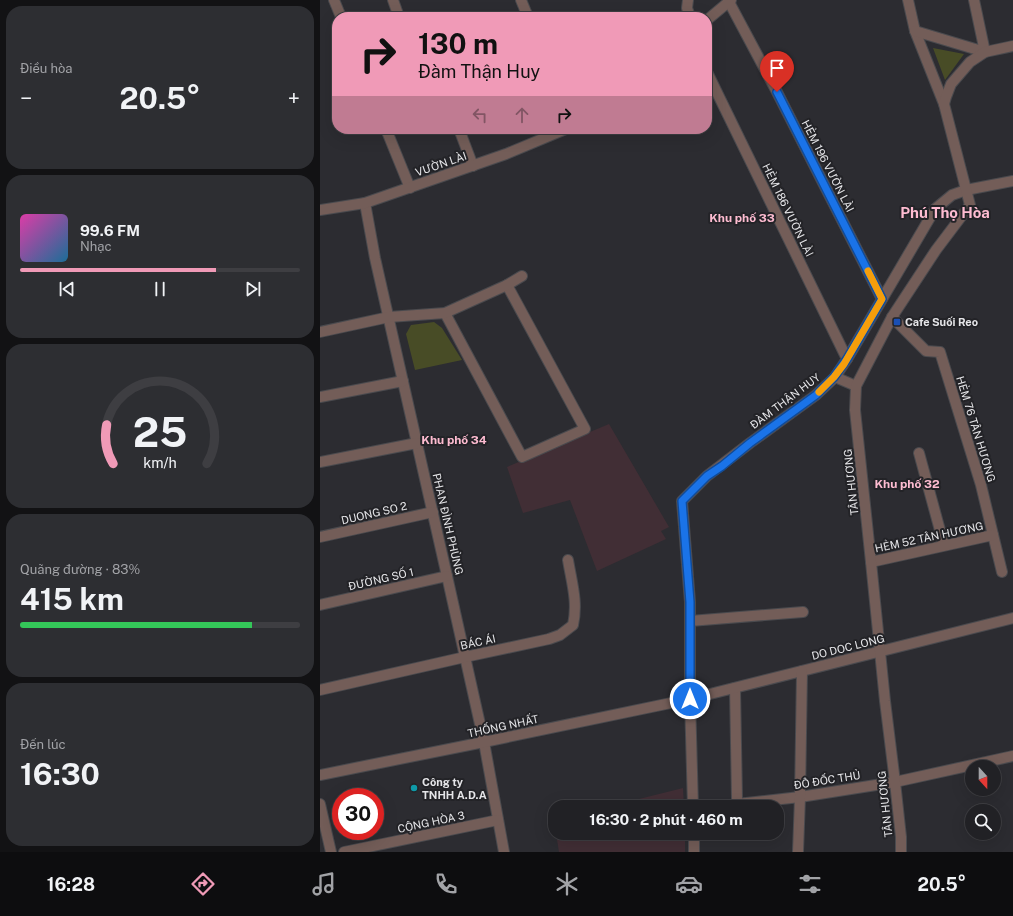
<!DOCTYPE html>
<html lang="vi">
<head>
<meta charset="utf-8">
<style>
  body { margin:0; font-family:"Public Sans",sans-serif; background:#2d2e32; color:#f1f3f6; height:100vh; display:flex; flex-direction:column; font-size:15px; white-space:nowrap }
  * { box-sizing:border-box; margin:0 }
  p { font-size:13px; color:#a2a3a7 }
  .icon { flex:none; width:22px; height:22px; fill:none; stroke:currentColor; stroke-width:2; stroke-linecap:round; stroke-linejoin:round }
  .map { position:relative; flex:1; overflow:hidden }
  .sheet { display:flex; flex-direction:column; gap:6px; padding:6px; background:#121214; width:320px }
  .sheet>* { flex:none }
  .hud { position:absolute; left:12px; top:12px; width:380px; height:122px; border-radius:16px; box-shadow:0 4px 16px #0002,0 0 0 1px #3e3e42; background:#f09ab7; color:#111; overflow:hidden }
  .needle { width:26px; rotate:159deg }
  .fabs { position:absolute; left:645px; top:760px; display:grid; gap:8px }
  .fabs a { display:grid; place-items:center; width:36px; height:36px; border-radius:50%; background:#212125; box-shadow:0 4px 16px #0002,0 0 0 1px #3e3e42; font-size:20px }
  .speed { position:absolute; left:12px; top:788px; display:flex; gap:8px; font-size:20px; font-weight:700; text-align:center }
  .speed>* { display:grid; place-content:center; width:52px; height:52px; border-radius:50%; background:#212125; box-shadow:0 4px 16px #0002,0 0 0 1px #3e3e42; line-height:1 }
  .speed .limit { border:6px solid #d22; background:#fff; color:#111 }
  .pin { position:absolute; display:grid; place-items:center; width:34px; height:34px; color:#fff; margin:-41px -17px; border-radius:50% 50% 50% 0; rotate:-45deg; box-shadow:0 0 4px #0007 }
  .pin .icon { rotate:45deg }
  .me { position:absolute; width:44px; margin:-22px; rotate:0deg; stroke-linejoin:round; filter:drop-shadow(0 0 3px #0008) }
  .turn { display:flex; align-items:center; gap:14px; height:84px; padding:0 20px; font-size:18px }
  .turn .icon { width:52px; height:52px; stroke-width:2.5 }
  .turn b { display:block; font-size:28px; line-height:34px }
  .lanes { display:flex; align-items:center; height:38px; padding:0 20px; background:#0003; justify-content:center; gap:20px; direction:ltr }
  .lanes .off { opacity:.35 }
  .big { font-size:30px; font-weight:700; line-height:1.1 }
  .sheet .card { flex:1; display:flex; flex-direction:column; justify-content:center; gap:6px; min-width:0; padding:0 14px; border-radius:16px; background:#2d2e32 }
  .sheet .dial { align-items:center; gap:0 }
  .dial svg { height:104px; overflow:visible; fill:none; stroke:#3e3e42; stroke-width:7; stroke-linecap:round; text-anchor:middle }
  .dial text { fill:#f1f3f6; stroke:none }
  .song { display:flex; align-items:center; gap:12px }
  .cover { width:48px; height:48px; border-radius:6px; background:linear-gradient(135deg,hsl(320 70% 55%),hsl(200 70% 35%)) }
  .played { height:4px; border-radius:2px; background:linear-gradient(90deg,#f09ab7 70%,#3e3e42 70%) }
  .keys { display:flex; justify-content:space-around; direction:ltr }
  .heat { display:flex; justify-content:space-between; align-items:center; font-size:22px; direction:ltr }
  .charge { height:6px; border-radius:3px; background:linear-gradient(90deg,#34c759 83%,#3e3e42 0) }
  .trip { position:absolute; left:228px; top:800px; width:236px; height:40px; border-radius:16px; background:#212125; box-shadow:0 4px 16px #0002,0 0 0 1px #3e3e42; font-weight:700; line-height:40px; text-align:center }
  .dock { display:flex; height:64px; justify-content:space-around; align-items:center; background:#0d0d0f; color:#a2a3a7 }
  .dock .icon { width:28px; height:28px }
  .dock .on { color:#f09ab7 }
  .dock b { font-size:18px; color:#f1f3f6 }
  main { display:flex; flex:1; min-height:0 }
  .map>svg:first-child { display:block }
  .education { fill:#412e35 }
  .green { fill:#484c26 }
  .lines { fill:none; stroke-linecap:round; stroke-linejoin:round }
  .minor-casing { stroke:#4a4a4e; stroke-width:12 }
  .minor { stroke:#735d58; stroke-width:10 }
  .route-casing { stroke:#114b97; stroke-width:10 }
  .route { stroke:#1a73e8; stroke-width:7 }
  .slow { stroke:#f59e0b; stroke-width:7 }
  .transit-dot { fill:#1a4fb4; stroke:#232327; stroke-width:1.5 }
  .culture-dot { fill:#0f9aa8; stroke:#232327; stroke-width:1.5 }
  .labels { text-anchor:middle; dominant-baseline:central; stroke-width:4; stroke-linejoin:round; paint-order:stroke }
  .street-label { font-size:11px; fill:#e5e5e8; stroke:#232327 }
  .poi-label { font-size:11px; font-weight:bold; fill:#e5e5e8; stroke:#232327; text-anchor:start }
  .neighbourhood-label { font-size:12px; font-weight:bold; fill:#febcd1; stroke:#232327 }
  .district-label { font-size:15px; font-weight:bold; fill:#febcd1; stroke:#232327 }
</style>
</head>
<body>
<main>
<section class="sheet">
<div class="card"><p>Điều hòa</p>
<div class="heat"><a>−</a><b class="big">20.5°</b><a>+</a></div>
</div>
<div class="card">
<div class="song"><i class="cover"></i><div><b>99.6 FM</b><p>Nhạc</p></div></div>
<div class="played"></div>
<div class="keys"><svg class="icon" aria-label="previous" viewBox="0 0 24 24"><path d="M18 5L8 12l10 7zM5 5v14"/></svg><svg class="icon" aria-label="pause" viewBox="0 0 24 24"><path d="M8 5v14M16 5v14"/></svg><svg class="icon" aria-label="next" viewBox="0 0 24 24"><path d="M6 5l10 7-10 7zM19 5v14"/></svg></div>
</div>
<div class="card dial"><svg viewBox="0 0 100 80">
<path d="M14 69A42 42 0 1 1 86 69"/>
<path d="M14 69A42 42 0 0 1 9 39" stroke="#f09ab7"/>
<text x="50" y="56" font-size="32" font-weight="700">25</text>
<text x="50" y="72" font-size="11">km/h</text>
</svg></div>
<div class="card"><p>Quãng đường · 83%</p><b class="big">415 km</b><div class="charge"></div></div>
<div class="card"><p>Đến lúc</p><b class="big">16:30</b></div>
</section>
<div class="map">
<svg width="693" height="852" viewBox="0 0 693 852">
  <rect width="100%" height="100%" fill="#2c2c31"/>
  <g class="education">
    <path d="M 289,424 L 349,527 L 341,531 L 346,539 L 277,571 L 250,500 L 203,513 L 187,467 Z"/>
    <path d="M 363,788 L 364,807 L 287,807 Z"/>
    <path d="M 236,833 L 365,833 L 365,852 L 239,852 Z"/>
  </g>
  <g class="green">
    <path d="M 613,48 L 644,54 L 625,80 Z"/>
    <path d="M 114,322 L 122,328 L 142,360 L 95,370 L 86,334 L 91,325 Z"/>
  </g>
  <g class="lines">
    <defs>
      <g id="minor">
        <path d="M 14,0 L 21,17"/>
        <path d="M 73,0 L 79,17"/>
        <path d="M 201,0 L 208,17"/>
        <path d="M 368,0 L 367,8 L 370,17"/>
        <path d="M 588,0 L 595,31 L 624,104"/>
        <path d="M 409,2 L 457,92 L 562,299"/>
        <path d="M 387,20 L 411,0"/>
        <path d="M 595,31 L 665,52 L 654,0"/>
        <path d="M 387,72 L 527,359"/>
        <path d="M 66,129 L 90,188"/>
        <path d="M 139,129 L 153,166"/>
        <path d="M 45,203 L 55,258 L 127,576 L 164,742 L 184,852"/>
        <path d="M 0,210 L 45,203 L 186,154 L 246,129"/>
        <path d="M 125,313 L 202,457 L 265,429 L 187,285"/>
        <path d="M 572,317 L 606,351 L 620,352 L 661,485 L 682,572"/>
        <path d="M 0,332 L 69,317 L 125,313 L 187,285 L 202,276"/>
        <path d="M 515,377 L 536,386"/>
        <path d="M 0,397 L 83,381"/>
        <path d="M 599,453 L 624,545"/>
        <path d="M 0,462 L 97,443"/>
        <path d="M 0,537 L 113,512"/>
        <path d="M 551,562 L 673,535"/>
        <path d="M 0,605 L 127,576"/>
        <path d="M 370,621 L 483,612"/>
        <path d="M 415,688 L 417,799"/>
        <path d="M 0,690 L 145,657 L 229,639 L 240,635 L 253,625 C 258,602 252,584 248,560"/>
        <path d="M 0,775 L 164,742 L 370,699 L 693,618"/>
        <path d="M 0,804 L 11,852"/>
        <path d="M 417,804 L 480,797 L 575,782 L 693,756"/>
        <path d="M 373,807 L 370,699 L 370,602 L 362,501 L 387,476 L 430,443 L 496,395 L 515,377 L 527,359 L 615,209 L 632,195 L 646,190 L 693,181"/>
        <path d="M 374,833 L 374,852"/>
        <path d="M 24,852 L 178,820"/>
        <path d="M 478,852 L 480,797 L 482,671"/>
        <path d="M 581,852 L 581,837 L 575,782 L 565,701 L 551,562 L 535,410 L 536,386 L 572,317 L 616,250 L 650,205 L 624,104 L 626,97 L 631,84 L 650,62 L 665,52 L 693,46"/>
      </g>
    </defs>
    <use href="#minor" class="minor-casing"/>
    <use href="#minor" class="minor"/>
  </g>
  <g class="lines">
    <defs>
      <path id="route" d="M 370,699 L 370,602 L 362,501 L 387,476 L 402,466 L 430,443 L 496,395 L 514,377 L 527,359 L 562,299 L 457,92"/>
    </defs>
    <use href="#route" class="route-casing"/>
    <use href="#route" class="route"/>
    <path class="slow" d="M 499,392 L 514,377 L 524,364 L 562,299 L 548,271"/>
  </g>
  <rect class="transit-dot" x="573" y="318" width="8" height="8" rx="2"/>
  <circle class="culture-dot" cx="94" cy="788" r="4"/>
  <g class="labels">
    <g class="street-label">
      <text transform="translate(121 164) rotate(-19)">VƯỜN LÀI</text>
      <text transform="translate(508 166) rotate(63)">HẺM 196 VƯỜN LÀI</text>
      <text transform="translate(468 210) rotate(64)">HẺM 186 VƯỜN LÀI</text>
      <text transform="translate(465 401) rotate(-37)">ĐÀM THẬN HUY</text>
      <text transform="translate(656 429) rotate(73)">HẺM 76 TÂN HƯƠNG</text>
      <text transform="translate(531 482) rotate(-96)">TÂN HƯƠNG</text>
      <text transform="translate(54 513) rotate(-13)">DUONG SO 2</text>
      <text transform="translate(128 524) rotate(77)">PHAN ĐÌNH PHÙNG</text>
      <text transform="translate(609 537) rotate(-12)">HẺM 52 TÂN HƯƠNG</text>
      <text transform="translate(61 579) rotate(-13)">ĐƯỜNG SỐ 1</text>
      <text transform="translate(158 642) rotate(-12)">BÁC ÁI</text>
      <text transform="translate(528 647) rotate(-14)">DO DOC LONG</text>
      <text transform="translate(183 726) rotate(-12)">THỐNG NHẤT</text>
      <text transform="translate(507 780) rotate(-9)">ĐÔ ĐỐC THỦ</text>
      <text transform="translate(565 804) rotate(-96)">TÂN HƯƠNG</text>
      <text transform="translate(111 822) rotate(-12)">CỘNG HÒA 3</text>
    </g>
    <g class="poi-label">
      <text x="585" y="322">Cafe Suối Reo</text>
      <text x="102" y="782">Công ty<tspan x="102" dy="13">TNHH A.D.A</tspan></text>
    </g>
    <g class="neighbourhood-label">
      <text x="422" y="218">Khu phố 33</text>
      <text x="134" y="440">Khu phố 34</text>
      <text x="587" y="484">Khu phố 32</text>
    </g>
    <g class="district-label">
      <text x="625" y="212">Phú Thọ Hòa</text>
    </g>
  </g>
</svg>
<div class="fabs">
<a><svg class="needle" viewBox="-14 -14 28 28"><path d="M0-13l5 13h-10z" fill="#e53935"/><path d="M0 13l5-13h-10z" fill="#a2a3a7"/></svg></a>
<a><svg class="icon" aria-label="search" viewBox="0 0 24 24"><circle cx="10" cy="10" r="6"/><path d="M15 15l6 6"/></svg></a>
</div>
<div class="speed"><div class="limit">30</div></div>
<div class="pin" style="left:457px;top:92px;background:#d93025"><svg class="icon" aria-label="arrive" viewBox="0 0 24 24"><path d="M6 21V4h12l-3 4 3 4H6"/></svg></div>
<svg class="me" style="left:370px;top:699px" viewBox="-20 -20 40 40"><circle r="17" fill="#1a73e8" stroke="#fff" stroke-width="3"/><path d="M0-11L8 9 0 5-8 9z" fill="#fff"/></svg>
<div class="trip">16:30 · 2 phút · 460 m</div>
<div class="hud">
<div class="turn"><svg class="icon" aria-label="right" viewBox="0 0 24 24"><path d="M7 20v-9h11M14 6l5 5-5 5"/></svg><div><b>130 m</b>Đàm Thận Huy</div></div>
<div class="lanes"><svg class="icon off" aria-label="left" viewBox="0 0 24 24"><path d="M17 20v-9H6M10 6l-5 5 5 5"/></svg><svg class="icon off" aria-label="ahead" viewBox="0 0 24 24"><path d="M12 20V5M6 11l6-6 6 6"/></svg><svg class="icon" aria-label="right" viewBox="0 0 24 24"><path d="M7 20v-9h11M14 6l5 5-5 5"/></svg></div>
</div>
</div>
</main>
<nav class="dock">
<b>16:28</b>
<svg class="icon on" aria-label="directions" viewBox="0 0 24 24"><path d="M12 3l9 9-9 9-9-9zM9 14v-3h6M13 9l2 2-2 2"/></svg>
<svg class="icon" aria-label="music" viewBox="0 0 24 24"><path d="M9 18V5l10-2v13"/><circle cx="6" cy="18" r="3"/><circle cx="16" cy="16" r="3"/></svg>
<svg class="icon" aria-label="phone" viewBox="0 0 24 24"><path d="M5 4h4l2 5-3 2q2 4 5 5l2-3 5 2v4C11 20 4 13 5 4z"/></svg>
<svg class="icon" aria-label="climate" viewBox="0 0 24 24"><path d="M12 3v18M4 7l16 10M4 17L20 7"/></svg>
<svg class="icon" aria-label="car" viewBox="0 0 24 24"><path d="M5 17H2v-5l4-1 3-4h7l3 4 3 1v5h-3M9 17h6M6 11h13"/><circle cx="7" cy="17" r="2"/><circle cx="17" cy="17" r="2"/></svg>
<svg class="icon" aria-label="filters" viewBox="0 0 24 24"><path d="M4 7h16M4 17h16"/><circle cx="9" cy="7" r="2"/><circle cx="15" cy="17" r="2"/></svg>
<b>20.5°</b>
</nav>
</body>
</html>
